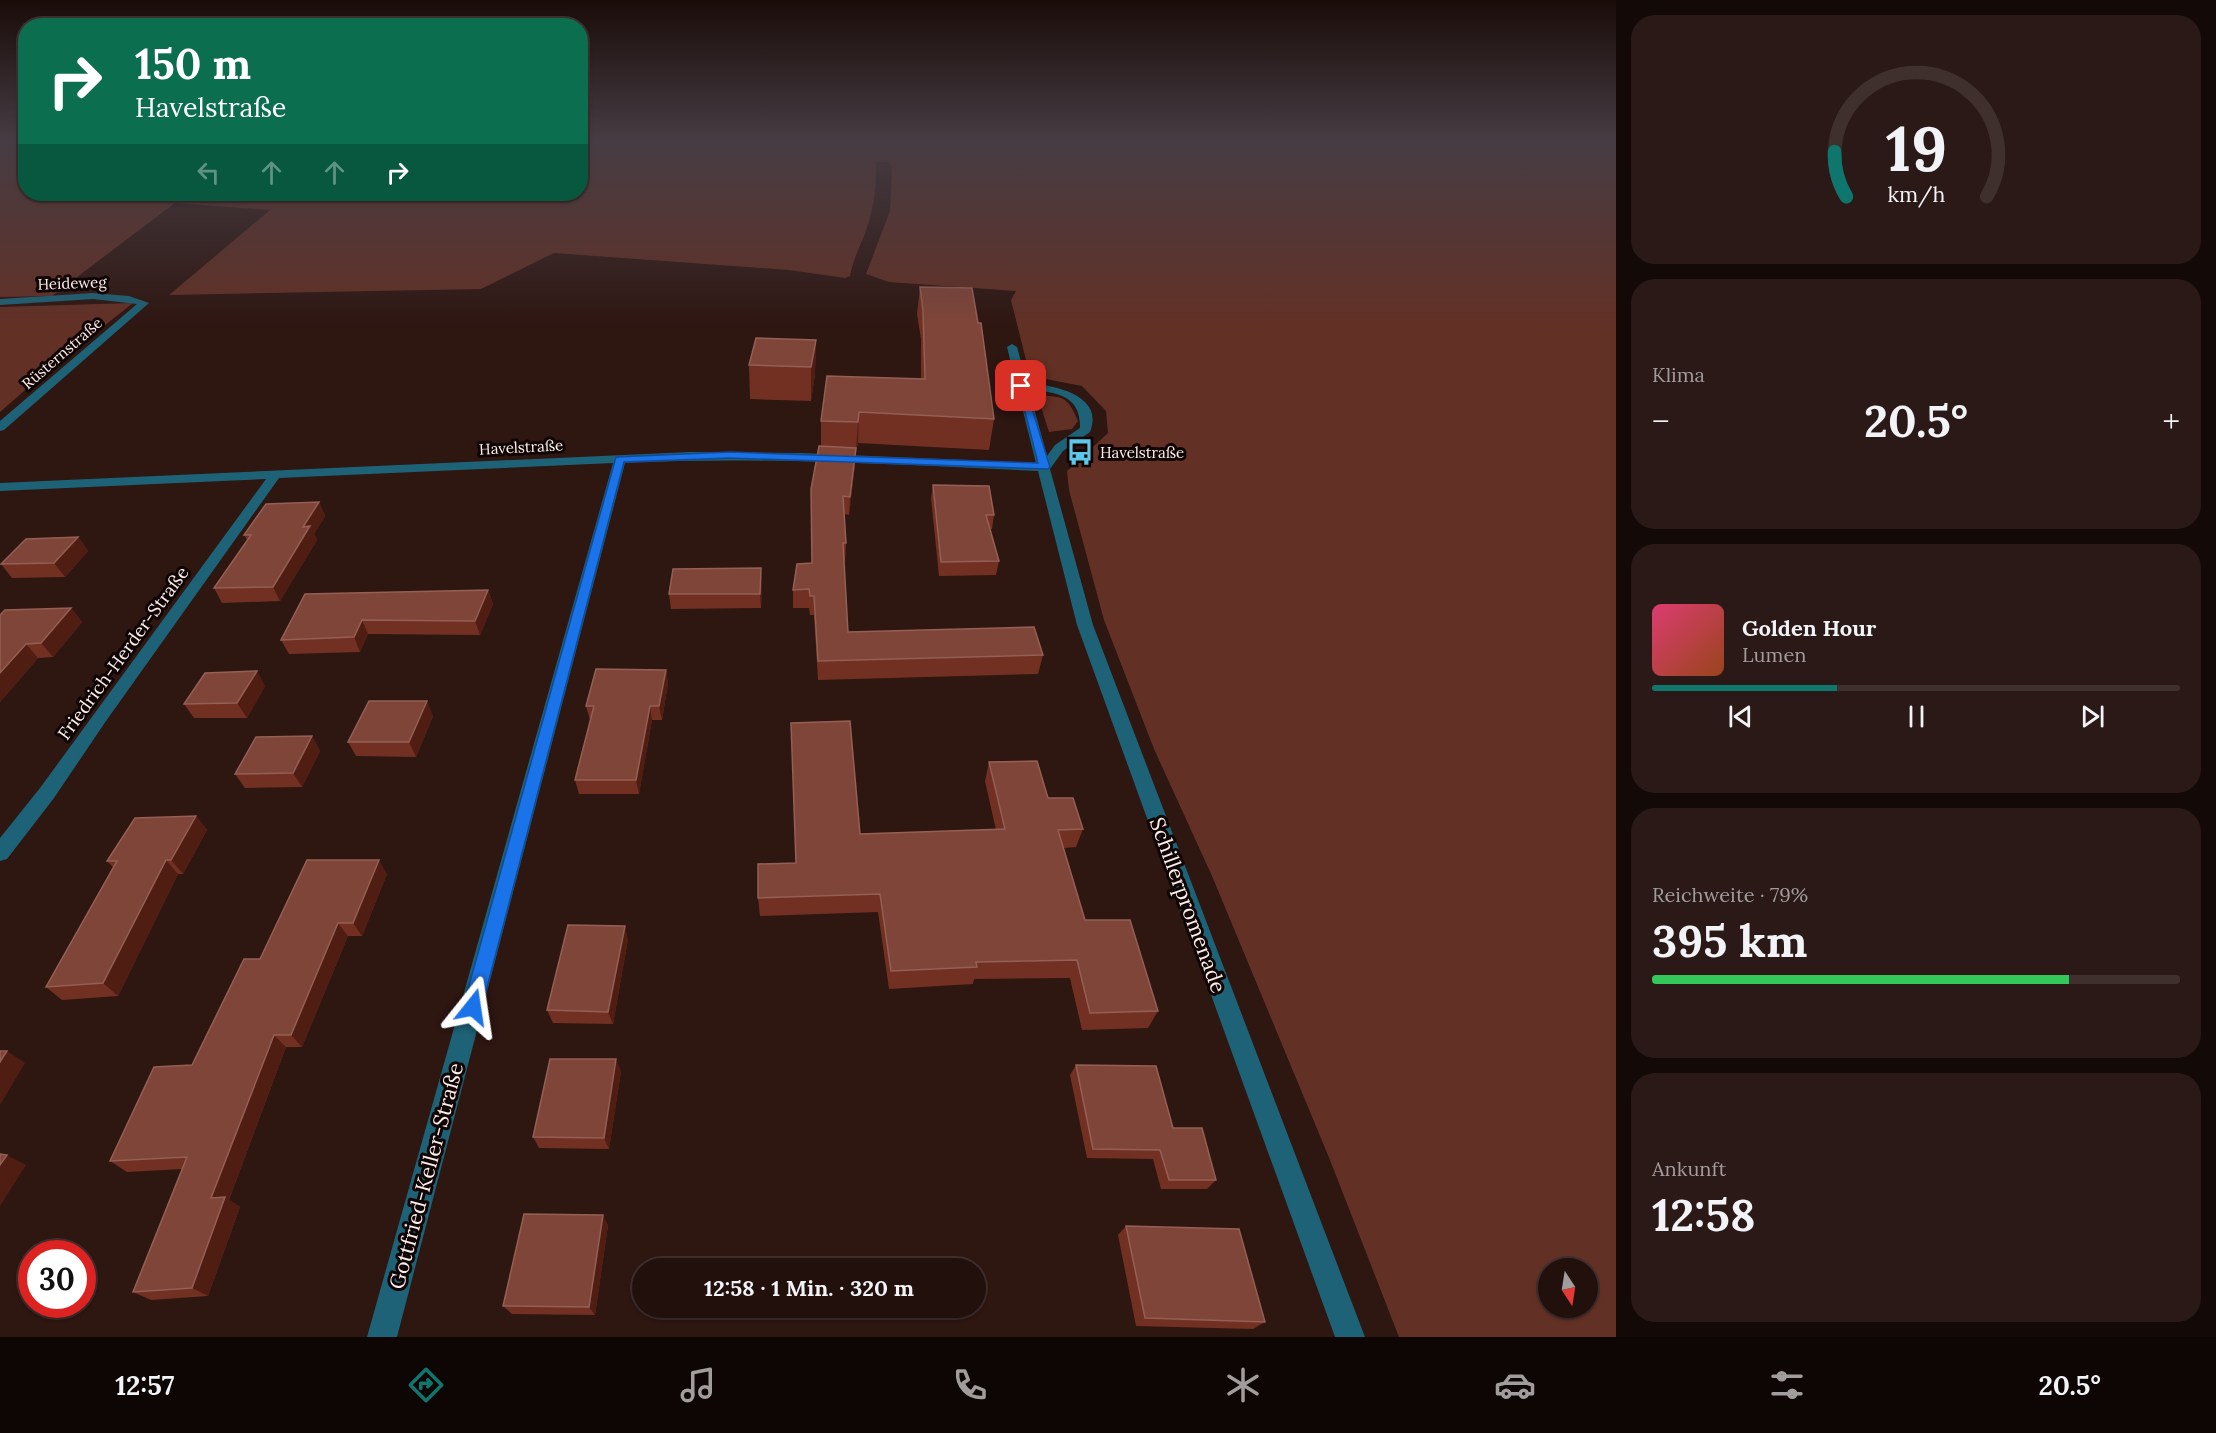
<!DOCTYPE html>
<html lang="de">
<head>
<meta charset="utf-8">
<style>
  body { margin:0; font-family:Lora,serif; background:#2a1916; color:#f1f3f6; height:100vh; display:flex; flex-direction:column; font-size:22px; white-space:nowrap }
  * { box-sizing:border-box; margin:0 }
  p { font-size:20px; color:#a29d9d }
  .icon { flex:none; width:33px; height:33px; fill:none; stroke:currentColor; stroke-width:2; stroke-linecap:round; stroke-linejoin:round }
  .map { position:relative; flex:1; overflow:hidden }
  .sheet { display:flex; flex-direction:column; gap:15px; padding:15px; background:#130907; width:600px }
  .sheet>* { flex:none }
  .banner { position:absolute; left:18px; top:18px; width:570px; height:183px; border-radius:24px; box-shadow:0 2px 4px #0004,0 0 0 2px #3f302e; background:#0b6e4f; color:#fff; overflow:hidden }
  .needle { width:39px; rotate:168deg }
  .controls { position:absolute; left:1538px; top:1258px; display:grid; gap:12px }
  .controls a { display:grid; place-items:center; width:60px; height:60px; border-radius:50%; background:#22100d; box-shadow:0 2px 4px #0004,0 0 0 2px #3f302e; font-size:30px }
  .speed { position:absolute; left:18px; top:1240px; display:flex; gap:12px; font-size:30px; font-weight:700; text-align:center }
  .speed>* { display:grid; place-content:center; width:78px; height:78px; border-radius:50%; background:#22100d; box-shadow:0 2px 4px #0004,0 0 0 2px #3f302e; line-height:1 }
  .speed .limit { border:9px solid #d22; background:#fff; color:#111 }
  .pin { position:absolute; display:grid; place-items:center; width:51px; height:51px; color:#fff; margin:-26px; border-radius:12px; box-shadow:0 3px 9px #0006 }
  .me { position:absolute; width:66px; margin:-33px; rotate:15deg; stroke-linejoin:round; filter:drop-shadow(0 0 4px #0008) }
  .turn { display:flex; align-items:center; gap:21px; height:126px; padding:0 18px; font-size:27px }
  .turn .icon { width:78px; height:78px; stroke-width:2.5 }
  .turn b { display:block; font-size:42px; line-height:51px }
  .lanes { display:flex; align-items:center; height:57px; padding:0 18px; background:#0003; justify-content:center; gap:30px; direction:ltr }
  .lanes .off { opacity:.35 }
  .big { font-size:45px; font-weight:700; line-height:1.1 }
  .sheet .tile { flex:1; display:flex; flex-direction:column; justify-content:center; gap:9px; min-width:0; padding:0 21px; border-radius:24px; background:#2a1916 }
  .sheet .dial { align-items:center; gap:0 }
  .dial svg { height:156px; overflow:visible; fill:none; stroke:#3f302e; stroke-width:7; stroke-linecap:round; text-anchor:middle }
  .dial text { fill:#f1f3f6; stroke:none }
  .song { display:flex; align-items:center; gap:18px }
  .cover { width:72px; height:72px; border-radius:9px; background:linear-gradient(135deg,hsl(340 70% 55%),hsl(20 70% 35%)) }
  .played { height:6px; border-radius:3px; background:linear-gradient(90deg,#0f766e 35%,#3f302e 35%) }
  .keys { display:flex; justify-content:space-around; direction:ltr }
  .heat { display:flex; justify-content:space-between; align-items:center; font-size:33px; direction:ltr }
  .charge { height:9px; border-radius:4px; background:linear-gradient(90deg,#34c759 79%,#3f302e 0) }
  .trip { position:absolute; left:632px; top:1258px; width:354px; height:60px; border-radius:30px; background:#22100d; box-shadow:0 2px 4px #0004,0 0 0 2px #3f302e; font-weight:700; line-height:60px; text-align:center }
  .dock { display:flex; height:96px; justify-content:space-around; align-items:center; background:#0e0605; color:#a29d9d }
  .dock .icon { width:42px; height:42px }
  .dock .selected { color:#0f766e }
  .dock b { font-size:27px; color:#f1f3f6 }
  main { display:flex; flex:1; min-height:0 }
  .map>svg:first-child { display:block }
  .green { fill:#633025; fill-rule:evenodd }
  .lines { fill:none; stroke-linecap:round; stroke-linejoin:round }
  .minor { fill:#1d6276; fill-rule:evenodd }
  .wall { fill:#723023 }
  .shaded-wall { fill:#501d13 }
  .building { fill:#804539; stroke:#945f54; stroke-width:1.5 }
  .route { fill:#1a73e8; stroke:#114b97; stroke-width:1.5 }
  .labels { text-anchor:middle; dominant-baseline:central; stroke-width:6; stroke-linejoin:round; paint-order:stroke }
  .far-street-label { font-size:15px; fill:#fdeeeb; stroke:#0f0504 }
  .far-poi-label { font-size:15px; fill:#fdeeeb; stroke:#0f0504; text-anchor:start }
  .street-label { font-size:18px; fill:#fdeeeb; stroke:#0f0504 }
  .near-street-label { font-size:21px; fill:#fdeeeb; stroke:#0f0504 }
</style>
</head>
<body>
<main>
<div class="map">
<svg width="1616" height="1337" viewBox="0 0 1616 1337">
  <rect width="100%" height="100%" fill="#2e1611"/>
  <g class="green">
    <path d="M 0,140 L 25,140 L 26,194 L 580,194 L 581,140 L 1616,140 L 1616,1337 L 1399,1337 L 1330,1160 L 1212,876 L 1154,749 L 1104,620 L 1069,490 L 1067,471 L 1108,433 L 1106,411 L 1082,386 L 1030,376 L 1011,300 L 1016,291 L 889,282 L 866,274 L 890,211 L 892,168 L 889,162 L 876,162 C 877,186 873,214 864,236 C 858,250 853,261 850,276 L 845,278 L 789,270 L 554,253 L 481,289 L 169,295 L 270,210 L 175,203 L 52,296 L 0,297 ZM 1548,1269 L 1587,1269 L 1587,1308 L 1548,1308 Z"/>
    <path d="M 133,303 L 47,371 L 0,412 L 0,307 Z"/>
    <path d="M 1037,395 C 1063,397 1067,395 1078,421 L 1072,429 L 1049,432 Z"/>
  </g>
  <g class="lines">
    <g class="minor">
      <path d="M 93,293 L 129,296 L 149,303 L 4,430 L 0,431 L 0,421 L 137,304 L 93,299 L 0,305 L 0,299 Z"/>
      <path d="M 1012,344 L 1017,347 L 1027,383 C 1052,385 1105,394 1090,432 L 1063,451 L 1050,469 L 1093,625 L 1365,1337 L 1335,1337 L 1077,625 L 1038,471 C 901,465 763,456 625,463 L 397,1337 L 367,1337 L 613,463 L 279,478 L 106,721 L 54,798 L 7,859 L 0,861 L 0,838 L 40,788 L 266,479 L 0,491 L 0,483 L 690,452 L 800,453 L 1036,463 L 1007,347 ZM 1029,390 C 1056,392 1081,395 1080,428 L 1055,445 L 1047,456 Z"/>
    </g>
  </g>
  <g class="wall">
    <path d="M 920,287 L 994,419 L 989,450 L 858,443 L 856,453 L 855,465 L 849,515 L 844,514 L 846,543 L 845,562 L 844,562 L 848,632 L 1043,655 L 1038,674 L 818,680 L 814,615 L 810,615 L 809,608 L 793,608 L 793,590 L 812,563 L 821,446 L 821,421 L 921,379 L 921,339 L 917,314 Z"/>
    <path d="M 816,340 L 815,373 L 811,401 L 750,399 L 749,365 Z"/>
    <path d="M 933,485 L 994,515 L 992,529 L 990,529 L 999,561 L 996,575 L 939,576 L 931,498 Z"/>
    <path d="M 319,502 L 325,516 L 314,534 L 317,540 L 280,601 L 222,603 L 214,588 L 247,540 L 244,535 Z"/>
    <path d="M 78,537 L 88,551 L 65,577 L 12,578 L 1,564 Z"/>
    <path d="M 761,568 L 762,582 L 761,608 L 671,609 L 669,594 Z"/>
    <path d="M 488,590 L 493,604 L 480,635 L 368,634 L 360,652 L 289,654 L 281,640 Z"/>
    <path d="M 71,608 L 82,622 L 53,657 L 38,658 L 0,702 L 0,615 Z"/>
    <path d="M 666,670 L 668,684 L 662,720 L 652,720 L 639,794 L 579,794 L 575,780 L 590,720 L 586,706 Z"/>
    <path d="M 265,686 L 247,718 L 194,718 L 184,704 Z"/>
    <path d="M 433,716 L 416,757 L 356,756 L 348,742 Z"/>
    <path d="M 312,736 L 320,751 L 302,787 L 245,788 L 235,774 Z"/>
    <path d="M 989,762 L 1048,798 L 1083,829 L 1076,847 L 1064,848 L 1085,920 L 1158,1011 L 1148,1028 L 1082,1030 L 1070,978 L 974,979 L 973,984 L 889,989 L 878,912 L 760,916 L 758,898 L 860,834 L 996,830 L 985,781 Z"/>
    <path d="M 196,816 L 207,830 L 183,874 L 178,874 L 118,996 L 62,1000 L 46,987 L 113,867 L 107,861 Z"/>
    <path d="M 387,874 L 362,936 L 348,936 L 302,1047 L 286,1047 L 229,1200 L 240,1207 L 208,1296 L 151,1300 L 133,1292 L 182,1169 L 127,1172 L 110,1161 L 192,1065 L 260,959 Z"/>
    <path d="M 628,939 L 613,1024 L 553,1023 L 547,1010 Z"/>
    <path d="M 1076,1065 L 1173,1128 L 1216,1180 L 1207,1189 L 1161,1189 L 1153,1159 L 1087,1158 L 1070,1075 Z"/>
    <path d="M 621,1071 L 609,1149 L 539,1148 L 533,1137 Z"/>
    <path d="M 608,1225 L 595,1315 L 512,1314 L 503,1306 Z"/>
    <path d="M 1126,1226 L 1265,1322 L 1253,1329 L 1136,1326 L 1118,1235 Z"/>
  </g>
  <g class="shaded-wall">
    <path d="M 816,340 L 815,373 L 811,401 L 811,367 Z"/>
    <path d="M 859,412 L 858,443 L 856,453 L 858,422 Z"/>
    <path d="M 856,448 L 855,465 L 849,515 L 850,497 Z"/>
    <path d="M 319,502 L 325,516 L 314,534 L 317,540 L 280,601 L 273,587 L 303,527 Z"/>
    <path d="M 78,537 L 88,551 L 65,577 L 54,563 Z"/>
    <path d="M 761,568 L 762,582 L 761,608 L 760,594 Z"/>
    <path d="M 488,590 L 493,604 L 480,635 L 475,621 Z"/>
    <path d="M 71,608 L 82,622 L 53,657 L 41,643 Z"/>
    <path d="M 362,620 L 368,634 L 360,652 L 354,637 Z"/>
    <path d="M 26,644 L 38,658 L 0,702 L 0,673 Z"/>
    <path d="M 666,670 L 668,684 L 662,720 L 659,706 Z"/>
    <path d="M 257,671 L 265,686 L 247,718 L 237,703 Z"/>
    <path d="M 427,701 L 433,716 L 416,757 L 409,742 Z"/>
    <path d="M 650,706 L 652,720 L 639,794 L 636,780 Z"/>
    <path d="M 312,736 L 320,751 L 302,787 L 293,773 Z"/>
    <path d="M 196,816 L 207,830 L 183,874 L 171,860 Z"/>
    <path d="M 166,860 L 178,874 L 118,996 L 103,983 Z"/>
    <path d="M 379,860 L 387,874 L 362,936 L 353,923 Z"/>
    <path d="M 338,923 L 348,936 L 302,1047 L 291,1035 Z"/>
    <path d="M 625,926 L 628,939 L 613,1024 L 608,1012 Z"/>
    <path d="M 274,1035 L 286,1047 L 229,1200 L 240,1207 L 208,1296 L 192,1288 L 211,1198 Z"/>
    <path d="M 7,1051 L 25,1063 L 0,1105 L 0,1062 Z"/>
    <path d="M 616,1059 L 621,1071 L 609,1149 L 604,1138 Z"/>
    <path d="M 7,1155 L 26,1165 L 0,1206 L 0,1165 Z"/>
    <path d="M 603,1215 L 608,1225 L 595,1315 L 589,1307 Z"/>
  </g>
  <g class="building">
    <path d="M 920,287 L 972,288 L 978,323 L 981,323 L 994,419 L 859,412 L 858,422 L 821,421 L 827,376 L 925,379 L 923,311 Z"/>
    <path d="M 756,338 L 816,340 L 811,367 L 749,365 Z"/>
    <path d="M 819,446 L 856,448 L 850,497 L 843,496 L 846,543 L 843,543 L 848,632 L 1034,627 L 1043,655 L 818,661 L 814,596 L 810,596 L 809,589 L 793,590 L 797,564 L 812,563 L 811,489 Z"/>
    <path d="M 933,485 L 989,486 L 994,515 L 986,515 L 999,561 L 941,562 Z"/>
    <path d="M 319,502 L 303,527 L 310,526 L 273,587 L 214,588 L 251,535 L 244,535 L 266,504 Z"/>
    <path d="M 78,537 L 54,563 L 1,564 L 26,539 Z"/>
    <path d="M 761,568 L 760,594 L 669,594 L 673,569 Z"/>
    <path d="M 488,590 L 475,621 L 362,620 L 354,637 L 281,640 L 305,594 Z"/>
    <path d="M 71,608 L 41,643 L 26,644 L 0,673 L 0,615 L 5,610 Z"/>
    <path d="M 596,669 L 666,670 L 659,706 L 650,706 L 636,780 L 575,780 L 594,706 L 586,706 Z"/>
    <path d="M 257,671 L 237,703 L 184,704 L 205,673 Z"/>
    <path d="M 369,701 L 427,701 L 409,742 L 348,742 Z"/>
    <path d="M 850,721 L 860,834 L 1005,829 L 989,762 L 1037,761 L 1048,798 L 1073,798 L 1083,829 L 1058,830 L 1085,920 L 1130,920 L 1158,1011 L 1090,1013 L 1077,960 L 976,962 L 977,967 L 891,971 L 880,894 L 758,898 L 758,864 L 796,863 L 791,723 Z"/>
    <path d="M 312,736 L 293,773 L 235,774 L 256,737 Z"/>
    <path d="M 196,816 L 171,860 L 166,860 L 103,983 L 46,987 L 117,861 L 107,861 L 135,818 Z"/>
    <path d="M 307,860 L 379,860 L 353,923 L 338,923 L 291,1035 L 274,1035 L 211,1198 L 225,1197 L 192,1288 L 133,1292 L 187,1157 L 110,1161 L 154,1067 L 192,1065 L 244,959 L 260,959 Z"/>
    <path d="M 568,925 L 625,926 L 608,1012 L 547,1010 Z"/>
    <path d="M 0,1051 L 7,1051 L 0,1062 Z"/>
    <path d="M 550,1059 L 616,1059 L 604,1138 L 533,1137 Z"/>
    <path d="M 1076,1065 L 1156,1066 L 1173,1128 L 1202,1128 L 1216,1180 L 1169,1180 L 1160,1150 L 1093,1149 Z"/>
    <path d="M 0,1154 L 7,1155 L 0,1165 Z"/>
    <path d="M 524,1214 L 603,1215 L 589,1307 L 503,1306 Z"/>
    <path d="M 1126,1226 L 1239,1229 L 1265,1322 L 1145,1318 Z"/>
  </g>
  <linearGradient id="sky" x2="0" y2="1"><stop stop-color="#190c09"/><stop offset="0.43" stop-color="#463c43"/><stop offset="1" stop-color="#463c43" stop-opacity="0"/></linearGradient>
  <rect width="1616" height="328" fill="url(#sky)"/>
  <path class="route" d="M 1018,384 L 1025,386 L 1050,467 L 1048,469 L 730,458 L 624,462 L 482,1007 L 479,1013 L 473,1016 L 466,1013 L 463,1007 L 616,457 L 730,452 L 1038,463 Z"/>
  <defs>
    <symbol id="bus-bare" viewBox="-9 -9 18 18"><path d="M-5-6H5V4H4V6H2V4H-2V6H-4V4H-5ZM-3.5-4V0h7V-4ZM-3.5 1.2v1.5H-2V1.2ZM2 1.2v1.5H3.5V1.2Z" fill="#5cc7e8" stroke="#0f0504" stroke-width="2.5" paint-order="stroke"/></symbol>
  </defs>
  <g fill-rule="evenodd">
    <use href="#bus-bare" x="1061" y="433" width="38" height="38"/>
  </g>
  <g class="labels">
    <g class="far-street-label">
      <text transform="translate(72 283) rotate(-2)">Heideweg</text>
      <text transform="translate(62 353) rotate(-41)">Rüsternstraße</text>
      <text transform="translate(521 447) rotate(-3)">Havelstraße</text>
    </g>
    <g class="far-poi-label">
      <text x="1100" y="452">Havelstraße</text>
    </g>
    <g class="street-label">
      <text transform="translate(123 653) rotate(-54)">Friedrich-Herder-Straße</text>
    </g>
    <g class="near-street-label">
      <text transform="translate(1188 905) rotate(70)">Schillerpromenade</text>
      <text transform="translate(426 1176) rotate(-75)">Gottfried-Keller-Straße</text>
    </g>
  </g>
</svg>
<div class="controls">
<a><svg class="needle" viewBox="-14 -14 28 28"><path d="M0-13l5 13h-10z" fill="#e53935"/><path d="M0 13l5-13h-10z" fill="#a29d9d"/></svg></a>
</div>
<div class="speed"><div class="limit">30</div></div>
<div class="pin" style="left:1021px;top:386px;background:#d93025"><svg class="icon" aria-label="arrive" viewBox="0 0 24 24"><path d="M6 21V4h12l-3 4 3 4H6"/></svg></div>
<svg class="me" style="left:473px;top:1007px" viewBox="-20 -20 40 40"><path d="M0-17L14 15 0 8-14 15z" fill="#1a73e8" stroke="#fff" stroke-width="4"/></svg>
<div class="trip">12:58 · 1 Min. · 320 m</div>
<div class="banner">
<div class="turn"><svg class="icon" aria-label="right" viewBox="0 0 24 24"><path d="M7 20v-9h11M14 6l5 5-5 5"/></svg><div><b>150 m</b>Havelstraße</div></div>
<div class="lanes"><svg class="icon off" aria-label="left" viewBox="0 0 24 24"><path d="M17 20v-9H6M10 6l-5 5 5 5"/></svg><svg class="icon off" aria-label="ahead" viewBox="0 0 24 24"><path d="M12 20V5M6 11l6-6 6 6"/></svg><svg class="icon off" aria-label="ahead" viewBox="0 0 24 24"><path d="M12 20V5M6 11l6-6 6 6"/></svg><svg class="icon" aria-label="right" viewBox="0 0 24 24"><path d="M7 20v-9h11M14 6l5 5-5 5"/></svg></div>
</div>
</div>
<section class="sheet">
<div class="tile dial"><svg viewBox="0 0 100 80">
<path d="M14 69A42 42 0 1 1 86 69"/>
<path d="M14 69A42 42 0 0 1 8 46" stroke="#0f766e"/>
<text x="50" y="56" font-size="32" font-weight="700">19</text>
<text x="50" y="72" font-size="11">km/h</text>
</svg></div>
<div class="tile"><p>Klima</p>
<div class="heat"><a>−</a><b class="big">20.5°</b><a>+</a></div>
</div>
<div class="tile">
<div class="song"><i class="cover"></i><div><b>Golden Hour</b><p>Lumen</p></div></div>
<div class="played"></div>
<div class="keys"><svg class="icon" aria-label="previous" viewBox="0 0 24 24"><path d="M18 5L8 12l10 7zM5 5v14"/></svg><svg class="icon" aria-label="pause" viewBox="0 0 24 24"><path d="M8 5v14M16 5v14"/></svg><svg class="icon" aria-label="next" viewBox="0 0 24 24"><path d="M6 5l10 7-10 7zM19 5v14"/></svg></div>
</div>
<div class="tile"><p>Reichweite · 79%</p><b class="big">395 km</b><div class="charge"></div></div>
<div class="tile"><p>Ankunft</p><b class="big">12:58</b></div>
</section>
</main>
<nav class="dock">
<b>12:57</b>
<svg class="icon selected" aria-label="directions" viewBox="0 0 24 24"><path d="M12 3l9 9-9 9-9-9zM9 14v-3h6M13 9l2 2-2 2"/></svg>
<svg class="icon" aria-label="music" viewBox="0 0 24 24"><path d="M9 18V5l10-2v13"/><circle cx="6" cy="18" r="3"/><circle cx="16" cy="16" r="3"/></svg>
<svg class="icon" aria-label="phone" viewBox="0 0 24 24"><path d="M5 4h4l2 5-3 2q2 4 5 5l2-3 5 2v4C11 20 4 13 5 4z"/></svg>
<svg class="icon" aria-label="climate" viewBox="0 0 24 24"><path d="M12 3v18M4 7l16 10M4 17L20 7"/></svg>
<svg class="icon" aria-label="car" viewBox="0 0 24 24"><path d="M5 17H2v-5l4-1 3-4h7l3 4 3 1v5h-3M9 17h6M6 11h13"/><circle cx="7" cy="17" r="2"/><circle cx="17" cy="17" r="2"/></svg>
<svg class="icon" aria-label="filters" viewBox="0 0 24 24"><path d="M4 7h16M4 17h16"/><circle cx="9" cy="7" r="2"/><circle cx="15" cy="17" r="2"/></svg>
<b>20.5°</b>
</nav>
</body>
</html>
